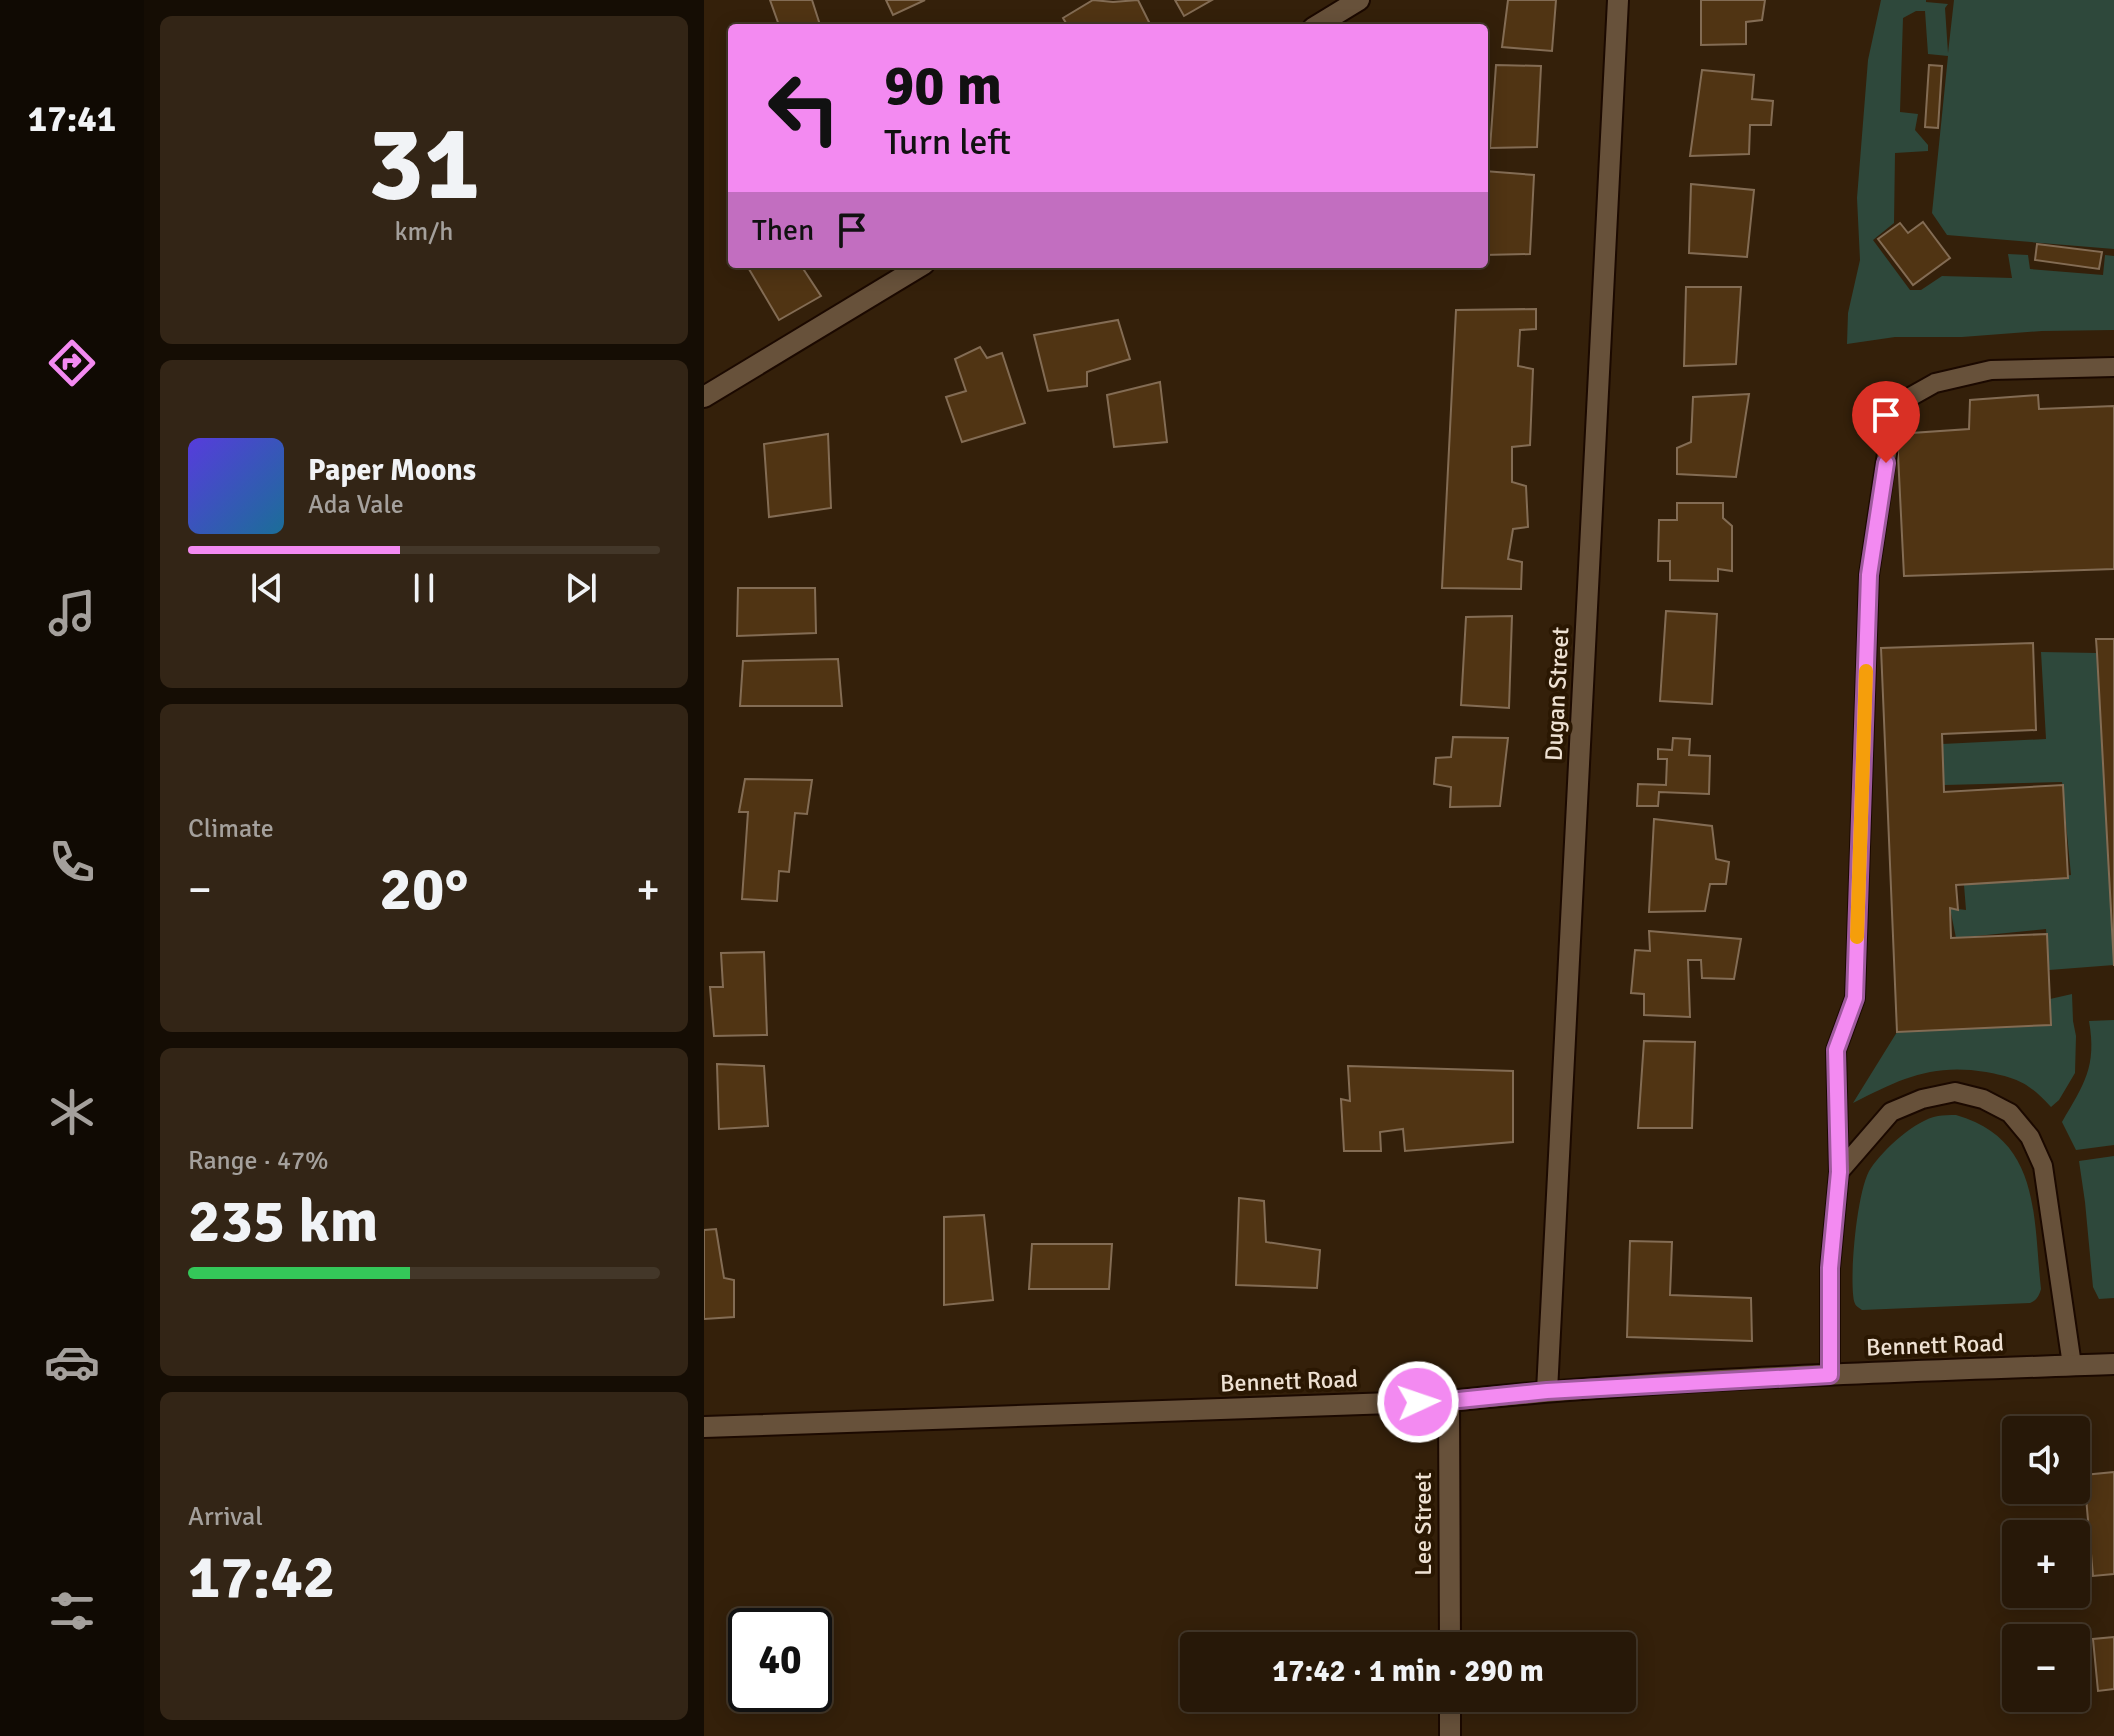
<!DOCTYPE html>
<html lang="en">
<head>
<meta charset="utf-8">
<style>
  body { margin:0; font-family:Signika,sans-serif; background:#332516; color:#f1f3f6; height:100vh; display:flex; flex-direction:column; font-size:30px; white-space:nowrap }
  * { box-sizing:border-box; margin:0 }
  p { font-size:26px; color:#a4a09c }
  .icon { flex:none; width:44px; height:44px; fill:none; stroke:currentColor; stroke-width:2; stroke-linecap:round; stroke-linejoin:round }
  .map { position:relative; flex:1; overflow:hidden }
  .drawer { display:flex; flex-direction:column; gap:16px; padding:16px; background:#150d04; width:560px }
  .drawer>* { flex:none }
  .hud { position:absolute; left:24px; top:24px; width:760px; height:244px; border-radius:8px; box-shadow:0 4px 20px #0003,0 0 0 2px #433729; background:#f38af1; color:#111; overflow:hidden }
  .fabs { position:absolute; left:1298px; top:1416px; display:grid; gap:16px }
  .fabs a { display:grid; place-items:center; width:88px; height:88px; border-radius:8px; background:#271808; box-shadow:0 4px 20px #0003,0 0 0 2px #433729; font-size:40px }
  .speed { position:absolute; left:24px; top:1608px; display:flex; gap:16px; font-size:40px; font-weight:700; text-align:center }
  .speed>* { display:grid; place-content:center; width:104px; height:104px; border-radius:50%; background:#271808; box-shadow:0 4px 20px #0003,0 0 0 2px #433729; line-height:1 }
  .speed .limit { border:4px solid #111; border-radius:12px; background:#fff; color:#111 }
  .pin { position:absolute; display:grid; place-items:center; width:68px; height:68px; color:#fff; margin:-82px -34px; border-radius:50% 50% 50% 0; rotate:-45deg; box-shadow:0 0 8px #0007 }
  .pin .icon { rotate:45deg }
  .me { position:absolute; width:88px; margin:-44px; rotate:87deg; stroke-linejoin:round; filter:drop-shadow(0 0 6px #0008) }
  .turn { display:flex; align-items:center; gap:28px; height:168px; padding:0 24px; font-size:36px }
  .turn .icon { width:104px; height:104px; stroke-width:2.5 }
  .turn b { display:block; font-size:56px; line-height:68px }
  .then { display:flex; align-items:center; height:76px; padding:0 24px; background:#0003; gap:16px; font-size:30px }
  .big { font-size:60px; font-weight:800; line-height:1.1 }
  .drawer .tile { flex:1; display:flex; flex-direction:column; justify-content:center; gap:12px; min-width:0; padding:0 28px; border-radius:12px; background:#332516 }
  .drawer .dial { align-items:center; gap:0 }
  .dial b { font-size:104px; line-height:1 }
  .song { display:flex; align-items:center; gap:24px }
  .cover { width:96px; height:96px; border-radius:12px; background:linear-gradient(135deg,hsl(250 70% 55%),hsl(200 70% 35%)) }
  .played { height:8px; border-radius:4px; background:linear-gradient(90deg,#f38af1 45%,#433729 45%) }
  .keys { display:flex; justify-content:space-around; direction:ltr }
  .heat { display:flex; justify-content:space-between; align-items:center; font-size:44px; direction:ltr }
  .charge { height:12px; border-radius:6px; background:linear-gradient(90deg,#34c759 47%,#433729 0) }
  .trip { position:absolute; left:476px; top:1632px; width:456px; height:80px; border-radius:8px; background:#271808; box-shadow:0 4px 20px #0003,0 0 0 2px #433729; font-weight:800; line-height:80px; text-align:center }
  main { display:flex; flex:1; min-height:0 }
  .tabs { display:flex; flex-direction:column; width:144px; justify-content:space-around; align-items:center; background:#100a03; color:#a4a09c }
  .tabs .icon { width:56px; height:56px }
  .tabs .selected { color:#f38af1 }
  .tabs b { font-size:36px; color:#f1f3f6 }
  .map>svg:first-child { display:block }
  .green { fill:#2e483b }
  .building { fill:#503413; stroke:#836c54; stroke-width:2 }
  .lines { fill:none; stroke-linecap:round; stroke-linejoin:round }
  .service-casing { stroke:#1b0900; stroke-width:22 }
  .minor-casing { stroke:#1b0900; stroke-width:24 }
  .tertiary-casing { stroke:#1b0900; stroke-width:24 }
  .service { stroke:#67513a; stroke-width:18 }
  .minor { stroke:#67513a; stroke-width:20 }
  .tertiary { stroke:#67513a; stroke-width:20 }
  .route-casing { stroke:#9e5a9d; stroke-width:20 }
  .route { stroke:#f38af1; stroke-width:14 }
  .slow { stroke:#f59e0b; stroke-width:14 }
  .labels { text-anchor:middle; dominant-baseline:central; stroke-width:8; stroke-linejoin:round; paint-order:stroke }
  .street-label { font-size:24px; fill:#eee1d3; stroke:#2a1702 }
</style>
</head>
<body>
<main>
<nav class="tabs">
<b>17:41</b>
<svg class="icon selected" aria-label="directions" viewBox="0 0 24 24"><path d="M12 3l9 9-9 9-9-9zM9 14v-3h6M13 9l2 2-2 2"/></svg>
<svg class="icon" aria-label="music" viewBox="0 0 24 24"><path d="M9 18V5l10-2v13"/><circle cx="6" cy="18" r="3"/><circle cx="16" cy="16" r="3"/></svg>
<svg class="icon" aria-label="phone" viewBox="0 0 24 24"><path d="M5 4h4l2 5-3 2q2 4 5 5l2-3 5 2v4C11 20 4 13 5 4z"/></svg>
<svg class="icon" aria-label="climate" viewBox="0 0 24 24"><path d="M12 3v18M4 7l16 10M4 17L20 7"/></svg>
<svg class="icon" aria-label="car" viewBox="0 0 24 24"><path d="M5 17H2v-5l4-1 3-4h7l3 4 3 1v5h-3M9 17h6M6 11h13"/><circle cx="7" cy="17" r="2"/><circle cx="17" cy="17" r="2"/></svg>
<svg class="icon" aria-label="filters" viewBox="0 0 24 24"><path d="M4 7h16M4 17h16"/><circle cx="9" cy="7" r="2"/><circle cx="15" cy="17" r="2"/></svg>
</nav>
<section class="drawer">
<div class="tile dial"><b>31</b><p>km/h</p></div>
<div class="tile">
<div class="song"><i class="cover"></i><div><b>Paper Moons</b><p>Ada Vale</p></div></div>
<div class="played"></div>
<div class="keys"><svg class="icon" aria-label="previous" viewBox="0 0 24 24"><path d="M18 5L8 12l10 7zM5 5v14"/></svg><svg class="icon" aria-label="pause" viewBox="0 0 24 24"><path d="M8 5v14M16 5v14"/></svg><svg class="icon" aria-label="next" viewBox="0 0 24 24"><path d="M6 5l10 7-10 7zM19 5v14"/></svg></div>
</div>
<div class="tile"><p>Climate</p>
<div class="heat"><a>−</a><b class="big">20°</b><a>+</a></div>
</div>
<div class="tile"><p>Range · 47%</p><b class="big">235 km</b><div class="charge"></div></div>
<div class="tile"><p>Arrival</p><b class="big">17:42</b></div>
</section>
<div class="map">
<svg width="1410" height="1736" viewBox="0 0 1410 1736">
  <rect width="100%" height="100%" fill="#34200a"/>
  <g class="green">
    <path d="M 1177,0 L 1222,0 L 1222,2 L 1244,4 L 1241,8 L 1244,53 L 1250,0 L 1410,0 L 1410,249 L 1243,235 L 1228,213 L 1244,56 L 1224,54 L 1221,11 L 1212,11 L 1199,18 L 1196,112 L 1214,114 L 1211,130 L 1224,145 L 1224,151 L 1191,153 L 1190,223 L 1169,240 L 1206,290 L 1217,290 L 1238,276 L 1308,278 L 1304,254 L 1324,255 L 1326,269 L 1399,275 L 1401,255 L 1410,256 L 1410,330 L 1338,331 L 1258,337 L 1191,337 L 1143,344 L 1144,313 L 1156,260 L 1153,198 L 1164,60 Z"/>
    <path d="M 1337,652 L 1393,653 L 1410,965 L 1345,970 L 1342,929 L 1252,938 L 1246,908 L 1262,910 L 1260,885 L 1367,875 L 1358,782 L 1240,785 L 1238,744 L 1342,739 Z"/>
    <path d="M 1368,994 L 1369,1021 L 1372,1036 L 1371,1073 L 1355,1100 L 1347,1107 C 1325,1083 1314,1078 1282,1072 C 1228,1063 1196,1079 1149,1103 L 1193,1032 L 1346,1025 L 1346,999 Z"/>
    <path d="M 1410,1020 L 1410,1145 L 1372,1150 L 1358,1122 C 1380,1084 1393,1067 1385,1021 Z"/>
    <path d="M 1252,1115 C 1337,1139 1329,1217 1337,1289 C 1335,1296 1333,1300 1326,1303 L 1158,1310 C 1153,1306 1152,1307 1150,1301 C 1145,1277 1153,1187 1167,1168 C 1180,1149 1211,1120 1234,1116 C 1239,1115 1246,1115 1252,1115 Z"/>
    <path d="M 1410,1156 L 1410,1298 L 1395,1299 L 1389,1287 L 1381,1202 L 1375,1161 Z"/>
  </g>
  <g class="building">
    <path d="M 66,0 L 108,0 L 117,28 L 76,28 Z"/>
    <path d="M 182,0 L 221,0 L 189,15 Z"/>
    <path d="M 389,0 L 409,2 L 434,0 L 448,28 L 365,28 L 359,18 Z"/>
    <path d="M 471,0 L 508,0 L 480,16 Z"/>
    <path d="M 804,0 L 852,0 L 848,51 L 798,47 Z"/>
    <path d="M 997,0 L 1061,0 L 1058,20 L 1042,22 L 1042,44 L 997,45 Z"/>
    <path d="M 792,65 L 837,66 L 833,147 L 786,148 Z"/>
    <path d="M 1225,65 L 1238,66 L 1234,128 L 1221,127 Z"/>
    <path d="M 998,70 L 1050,75 L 1048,99 L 1069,101 L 1067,125 L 1046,125 L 1045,154 L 986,156 Z"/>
    <path d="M 780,171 L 830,175 L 826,254 L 780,255 Z"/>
    <path d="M 987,184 L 1050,190 L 1043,257 L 985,253 Z"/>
    <path d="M 1219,222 L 1246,258 L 1209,285 L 1174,239 L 1196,223 L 1204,233 Z"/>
    <path d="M 1333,244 L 1398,252 L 1395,269 L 1331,260 Z"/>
    <path d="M 42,264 L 96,264 L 117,296 L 75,320 Z"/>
    <path d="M 982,287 L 1037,287 L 1032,364 L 980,366 Z"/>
    <path d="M 832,309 L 832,329 L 816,330 L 814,366 L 829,369 L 826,445 L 808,447 L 808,482 L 822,486 L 824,527 L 809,529 L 804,559 L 818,562 L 817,589 L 738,588 L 752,310 Z"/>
    <path d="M 414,320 L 426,359 L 383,372 L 383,386 L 344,391 L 330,335 Z"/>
    <path d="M 276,347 L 283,358 L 298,353 L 321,423 L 258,442 L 242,397 L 262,391 L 251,359 Z"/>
    <path d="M 456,382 L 463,442 L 410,447 L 403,395 Z"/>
    <path d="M 1045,394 L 1032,477 L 973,474 L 973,448 L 987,442 L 989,397 Z"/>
    <path d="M 1334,395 L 1335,409 L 1410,406 L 1410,569 L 1200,576 L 1193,434 L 1265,429 L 1266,400 Z"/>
    <path d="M 124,434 L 127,508 L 65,517 L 60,444 Z"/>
    <path d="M 973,503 L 1019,503 L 1019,518 L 1028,526 L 1028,571 L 1014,569 L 1014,581 L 966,580 L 966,561 L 954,561 L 955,520 L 973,520 Z"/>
    <path d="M 34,588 L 111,588 L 112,633 L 33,636 Z"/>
    <path d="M 962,611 L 1013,614 L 1008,704 L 956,701 Z"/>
    <path d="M 808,616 L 805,708 L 757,705 L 762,617 Z"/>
    <path d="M 1392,639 L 1410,639 L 1410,966 L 1393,653 Z"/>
    <path d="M 1329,643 L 1332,730 L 1238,734 L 1240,792 L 1359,785 L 1364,878 L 1252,885 L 1254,910 L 1246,908 L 1247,938 L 1343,934 L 1347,1025 L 1193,1032 L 1177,648 Z"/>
    <path d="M 134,659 L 138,706 L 36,706 L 39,661 Z"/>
    <path d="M 749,737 L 804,738 L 796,806 L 746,807 L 747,787 L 730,784 L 732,758 L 747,757 Z"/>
    <path d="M 969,738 L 986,739 L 985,755 L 1006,756 L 1005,794 L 955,792 L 954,806 L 933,806 L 934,784 L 962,785 L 963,759 L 954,759 L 954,749 L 968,750 Z"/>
    <path d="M 41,779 L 108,780 L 103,814 L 91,813 L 85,872 L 75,871 L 73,901 L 38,899 L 44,812 L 35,812 Z"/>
    <path d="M 950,819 L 1008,826 L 1012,859 L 1025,862 L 1022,884 L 1006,884 L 1001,911 L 945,912 Z"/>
    <path d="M 945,931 L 1037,939 L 1030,979 L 998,978 L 997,960 L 984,960 L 986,1017 L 940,1015 L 940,994 L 927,993 L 931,950 L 946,951 Z"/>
    <path d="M 60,952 L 63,1035 L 10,1036 L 6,987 L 19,987 L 17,953 Z"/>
    <path d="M 940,1041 L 991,1042 L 988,1128 L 934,1128 Z"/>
    <path d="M 13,1064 L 60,1066 L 64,1126 L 15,1129 Z"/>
    <path d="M 644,1066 L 809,1071 L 809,1142 L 701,1151 L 699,1129 L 676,1132 L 677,1151 L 640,1151 L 637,1099 L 646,1101 Z"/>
    <path d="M 535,1198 L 560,1201 L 562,1242 L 616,1250 L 613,1288 L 532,1285 Z"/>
    <path d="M 280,1215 L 289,1300 L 240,1305 L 240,1217 Z"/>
    <path d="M 12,1229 L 20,1278 L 30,1280 L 30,1317 L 0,1319 L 0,1230 Z"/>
    <path d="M 926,1241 L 968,1242 L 966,1295 L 1047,1298 L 1048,1341 L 923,1337 Z"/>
    <path d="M 328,1244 L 408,1244 L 405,1289 L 325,1289 Z"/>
    <path d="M 1410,1472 L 1410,1574 L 1389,1576 L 1380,1475 Z"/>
    <path d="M 1410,1637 L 1410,1689 L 1394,1691 L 1389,1639 Z"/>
  </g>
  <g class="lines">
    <defs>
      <g id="service">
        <path d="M 1135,1172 L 1187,1112 L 1218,1099 L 1251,1092 L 1279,1099 L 1306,1113 L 1326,1137 L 1339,1166 L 1368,1365"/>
        <path d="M 1126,1375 L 1126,1268 L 1135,1172 L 1132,1050 L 1151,998 L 1165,575 L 1190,406 L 1231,383 L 1287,370 L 1410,367"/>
      </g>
      <g id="minor">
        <path d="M 843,1391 L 914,0"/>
        <path d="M 745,1401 L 746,1646"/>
        <path d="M 746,1698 L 746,1736"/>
      </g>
      <g id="tertiary">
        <path d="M 609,28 L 655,0"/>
        <path d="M 0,397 L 220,264"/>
        <path d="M 0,1427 L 745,1401 C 966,1378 1188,1372 1410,1364"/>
      </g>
    </defs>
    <use href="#service" class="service-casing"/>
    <use href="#minor" class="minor-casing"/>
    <use href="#tertiary" class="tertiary-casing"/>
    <use href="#service" class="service"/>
    <use href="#minor" class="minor"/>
    <use href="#tertiary" class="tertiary"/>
  </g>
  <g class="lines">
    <defs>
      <path id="route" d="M 714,1402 L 745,1401 L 843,1391 L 1126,1375 L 1126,1268 L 1135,1172 L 1132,1050 L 1151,998 L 1165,575 L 1182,463"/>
    </defs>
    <use href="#route" class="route-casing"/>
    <use href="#route" class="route"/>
    <path class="slow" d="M 1153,937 L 1162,671"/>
  </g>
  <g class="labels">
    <g class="street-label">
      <text transform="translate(853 694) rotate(-87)">Dugan Street</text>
      <text transform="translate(1231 1345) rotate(-2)">Bennett Road</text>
      <text transform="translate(585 1381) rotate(-2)">Bennett Road</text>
      <text transform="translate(719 1524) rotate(-90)">Lee Street</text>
    </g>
  </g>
</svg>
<div class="fabs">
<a><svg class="icon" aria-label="sound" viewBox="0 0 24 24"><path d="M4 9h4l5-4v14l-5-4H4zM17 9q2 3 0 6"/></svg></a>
<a>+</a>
<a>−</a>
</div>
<div class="speed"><div class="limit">40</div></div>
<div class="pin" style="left:1182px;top:463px;background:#d93025"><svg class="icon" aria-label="arrive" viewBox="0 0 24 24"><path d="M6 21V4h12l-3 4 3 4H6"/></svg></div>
<svg class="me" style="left:714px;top:1402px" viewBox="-20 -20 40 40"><circle r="17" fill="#f38af1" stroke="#fff" stroke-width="3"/><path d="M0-11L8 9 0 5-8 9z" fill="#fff"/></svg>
<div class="trip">17:42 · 1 min · 290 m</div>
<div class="hud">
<div class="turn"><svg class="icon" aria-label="left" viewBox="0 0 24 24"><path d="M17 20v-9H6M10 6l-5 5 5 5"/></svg><div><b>90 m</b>Turn left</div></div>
<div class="then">Then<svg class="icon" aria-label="arrive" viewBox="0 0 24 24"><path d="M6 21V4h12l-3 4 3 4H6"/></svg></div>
</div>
</div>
</main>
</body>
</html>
